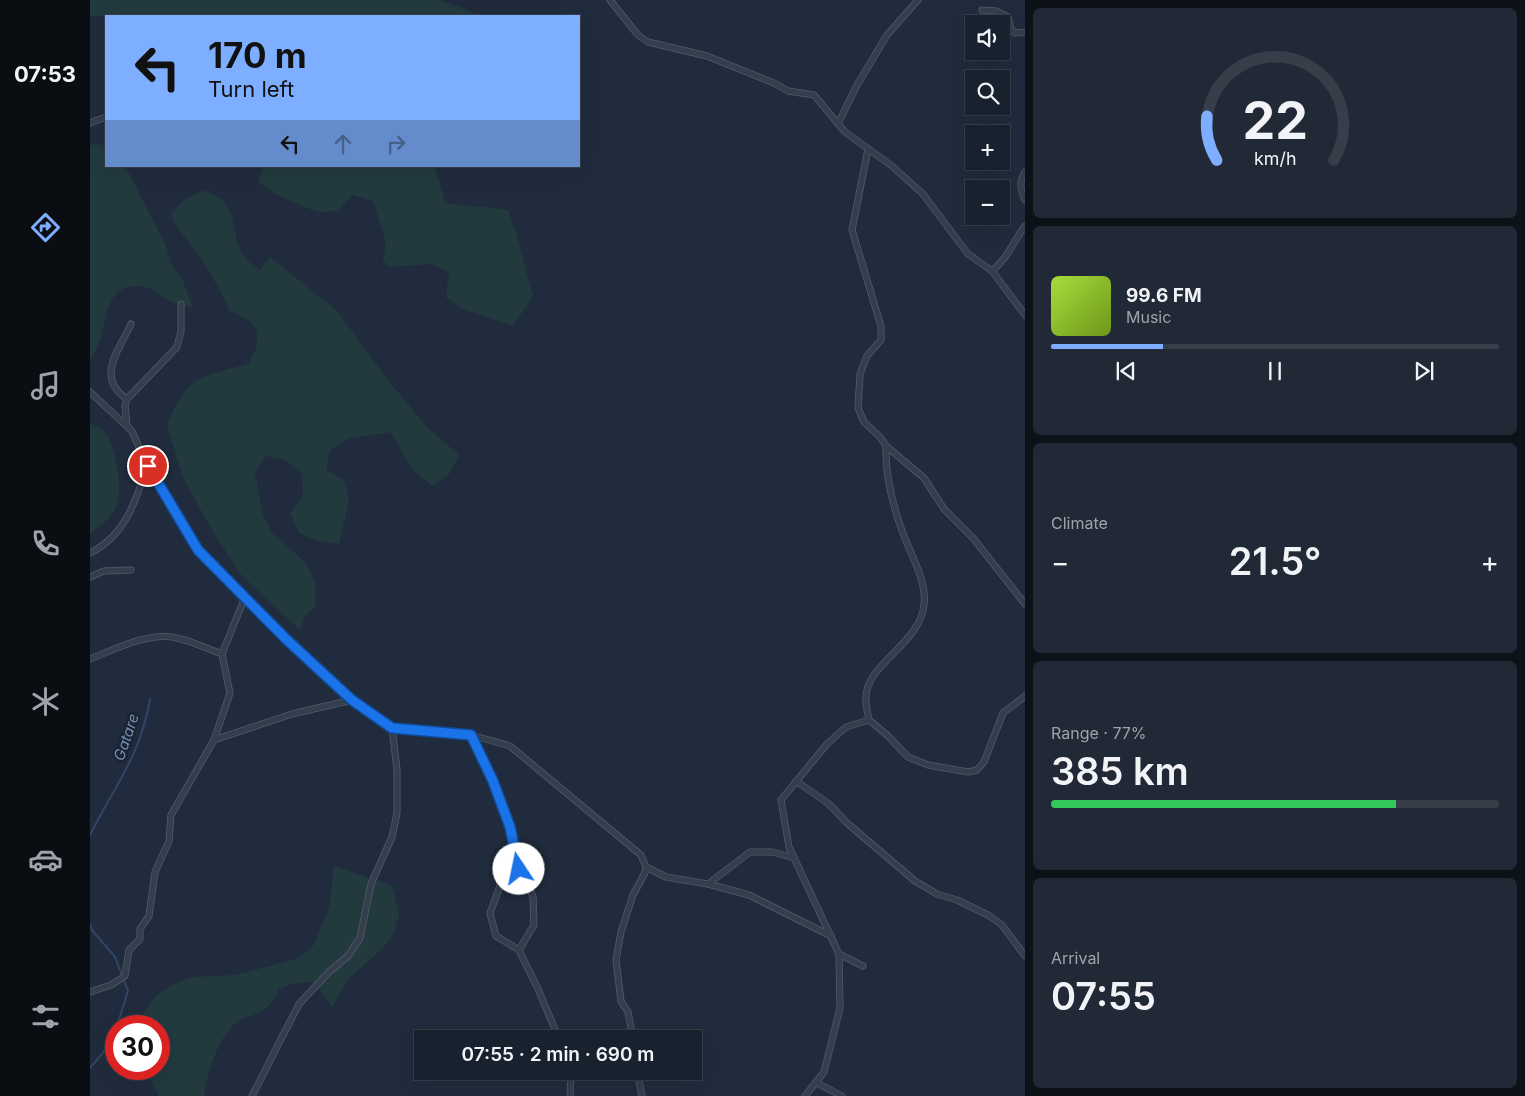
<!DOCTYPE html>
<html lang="en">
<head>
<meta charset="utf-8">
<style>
  body { margin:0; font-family:Inter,sans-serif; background:#212936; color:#f1f3f6; height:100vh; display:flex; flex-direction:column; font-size:19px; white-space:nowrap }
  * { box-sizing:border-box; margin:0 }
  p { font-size:16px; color:#9fa3aa }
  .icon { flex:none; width:28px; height:28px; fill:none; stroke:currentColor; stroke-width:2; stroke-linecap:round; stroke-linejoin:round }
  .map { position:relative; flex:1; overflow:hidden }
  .panel { display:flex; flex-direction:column; gap:8px; padding:8px; background:#0d1219; width:500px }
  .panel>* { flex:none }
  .banner { position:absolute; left:15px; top:15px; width:475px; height:152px; border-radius:0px; box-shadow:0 5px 20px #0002,0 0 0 1px #363e4a; background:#7eaeff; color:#111; overflow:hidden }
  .fabs { position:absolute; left:875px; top:15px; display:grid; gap:10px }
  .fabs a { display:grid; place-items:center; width:45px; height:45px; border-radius:0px; background:#18212e; box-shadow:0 5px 20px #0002,0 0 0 1px #363e4a; font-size:25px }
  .speed { position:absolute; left:15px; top:1015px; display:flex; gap:10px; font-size:25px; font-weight:700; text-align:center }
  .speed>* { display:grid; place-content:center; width:65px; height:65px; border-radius:50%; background:#18212e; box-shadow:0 5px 20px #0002,0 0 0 1px #363e4a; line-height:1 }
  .speed .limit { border:8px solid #d22; background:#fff; color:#111 }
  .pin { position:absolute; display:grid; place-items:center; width:42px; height:42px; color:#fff; margin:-21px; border:2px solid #fff; border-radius:50%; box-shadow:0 1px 5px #0007 }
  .me { position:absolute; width:55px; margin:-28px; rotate:349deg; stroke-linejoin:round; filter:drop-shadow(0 0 4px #0008) }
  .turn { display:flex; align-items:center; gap:18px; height:105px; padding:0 20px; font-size:22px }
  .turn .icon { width:65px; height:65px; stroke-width:2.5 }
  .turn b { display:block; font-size:35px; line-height:42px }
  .lanes { display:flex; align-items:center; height:48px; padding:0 20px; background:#0003; justify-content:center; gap:25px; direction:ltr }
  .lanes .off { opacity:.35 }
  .big { font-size:38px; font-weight:600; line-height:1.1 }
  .panel .tile { flex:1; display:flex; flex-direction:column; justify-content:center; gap:8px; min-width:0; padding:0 18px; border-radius:8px; background:#212936 }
  .panel .dial { align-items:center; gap:0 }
  .dial svg { height:130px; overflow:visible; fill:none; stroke:#363e4a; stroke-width:7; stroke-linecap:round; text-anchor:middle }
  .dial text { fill:#f1f3f6; stroke:none }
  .song { display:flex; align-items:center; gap:15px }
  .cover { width:60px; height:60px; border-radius:8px; background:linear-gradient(135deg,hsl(80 70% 55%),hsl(80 70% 35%)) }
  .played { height:5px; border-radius:2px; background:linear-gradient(90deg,#7eaeff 25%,#363e4a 25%) }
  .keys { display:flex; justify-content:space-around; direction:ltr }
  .heat { display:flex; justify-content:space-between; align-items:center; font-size:28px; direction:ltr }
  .charge { height:8px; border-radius:4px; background:linear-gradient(90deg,#34c759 77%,#363e4a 0) }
  .trip { position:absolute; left:324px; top:1030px; width:288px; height:50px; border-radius:0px; background:#18212e; box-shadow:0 5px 20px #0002,0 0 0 1px #363e4a; font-weight:600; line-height:50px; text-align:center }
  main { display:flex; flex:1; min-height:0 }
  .tabs { display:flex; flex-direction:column; width:90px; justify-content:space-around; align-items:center; background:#0a0d12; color:#9fa3aa }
  .tabs .icon { width:35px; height:35px }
  .tabs .active { color:#7eaeff }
  .tabs b { font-size:22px; color:#f1f3f6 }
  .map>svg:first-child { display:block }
  .green { fill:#223a3e }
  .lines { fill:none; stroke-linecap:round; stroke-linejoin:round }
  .stream { stroke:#314564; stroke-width:2 }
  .street-casing { stroke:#525c6b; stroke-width:7 }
  .street { stroke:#343e4d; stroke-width:5.5 }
  .route-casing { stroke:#114b97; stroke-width:12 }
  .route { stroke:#1a73e8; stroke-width:9 }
  .labels { text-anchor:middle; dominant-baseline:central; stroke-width:5; stroke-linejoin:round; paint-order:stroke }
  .water-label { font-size:15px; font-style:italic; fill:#748eb3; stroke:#1a2332 }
</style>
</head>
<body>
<main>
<nav class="tabs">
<b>07:53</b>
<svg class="icon active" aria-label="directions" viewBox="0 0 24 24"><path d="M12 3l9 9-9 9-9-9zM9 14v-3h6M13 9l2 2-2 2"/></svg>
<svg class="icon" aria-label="music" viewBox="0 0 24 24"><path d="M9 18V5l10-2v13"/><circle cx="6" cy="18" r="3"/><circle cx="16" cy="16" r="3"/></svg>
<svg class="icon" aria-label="phone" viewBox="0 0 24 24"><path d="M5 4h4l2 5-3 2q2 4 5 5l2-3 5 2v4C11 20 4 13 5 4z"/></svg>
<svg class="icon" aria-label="climate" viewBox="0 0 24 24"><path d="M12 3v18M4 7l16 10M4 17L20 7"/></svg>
<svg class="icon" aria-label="car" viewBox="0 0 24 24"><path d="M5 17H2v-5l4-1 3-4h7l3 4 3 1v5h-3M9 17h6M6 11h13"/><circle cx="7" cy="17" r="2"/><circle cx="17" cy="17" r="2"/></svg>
<svg class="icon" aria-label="filters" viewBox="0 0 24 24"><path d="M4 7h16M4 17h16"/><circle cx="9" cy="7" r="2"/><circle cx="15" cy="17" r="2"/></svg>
</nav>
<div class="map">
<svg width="935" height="1096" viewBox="0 0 935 1096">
  <rect width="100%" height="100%" fill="#202c3d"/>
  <g class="green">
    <path d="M 0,0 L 349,0 L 375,9 L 390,16 L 0,16 Z"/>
    <path d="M 9,144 L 16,146 L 16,166 L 35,166 L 76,246 L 81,264 L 93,281 L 103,308 C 96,306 87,304 80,301 C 69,295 64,287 49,286 C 8,283 20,338 0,359 L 0,145 Z"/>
    <path d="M 173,166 L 345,166 L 355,203 C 376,207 397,206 418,210 L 425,230 L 443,296 L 423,326 L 373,309 L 356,297 L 359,272 L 340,264 L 301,267 L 293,261 L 296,242 L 283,201 L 262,195 L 248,211 L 227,212 L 187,195 L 168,182 Z"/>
    <path d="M 116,190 C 121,194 129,197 133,201 C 152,222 136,250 170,270 L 180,257 L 247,311 L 298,380 L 337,427 L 369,455 L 359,474 L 342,486 L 324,471 L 300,432 L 258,439 L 240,450 L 236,470 L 254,480 L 259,501 L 249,544 L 228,541 L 209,533 L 200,513 L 213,496 L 212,474 L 196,460 L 175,456 L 165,473 L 173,515 L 183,534 L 216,563 L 225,581 L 225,607 L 215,616 L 210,630 L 152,576 L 120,527 L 93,477 L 77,426 C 98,374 108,378 158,364 C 175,338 169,320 139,311 L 137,303 L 116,266 L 83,221 L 81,214 L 95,199 Z"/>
    <path d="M 0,423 C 5,426 13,429 16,434 C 22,442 24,454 26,463 C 33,496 31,514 0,533 Z"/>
    <path d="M 244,866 L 302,886 L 309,914 L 304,934 L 291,950 L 259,978 L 242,1007 L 223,982 L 205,983 L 189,989 C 183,1001 178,1009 166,1014 C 161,1017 155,1017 151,1019 C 129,1032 117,1073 114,1096 L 69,1096 L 54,1069 L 69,1069 L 69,1026 L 51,1026 L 54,1013 L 67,995 L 84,984 L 103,977 L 145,975 L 207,959 L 223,946 L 239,908 Z"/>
  </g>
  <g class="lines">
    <g class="stream">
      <path d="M 0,835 C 25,786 51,754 60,699"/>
      <path d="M 0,924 L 2,930 L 25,957 L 38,991 L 27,1026"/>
      <path d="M 0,1068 L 16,1049 L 26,1030"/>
    </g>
    <defs>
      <g id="street">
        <path d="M 520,0 L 548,35 L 558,42 L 617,56 L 684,83 L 698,91 L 724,95 L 755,132 L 802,166 L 833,194 L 878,254 L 902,271 L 935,315"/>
        <path d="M 892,10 L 906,11 L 918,17 L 921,29 L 925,33 L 935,32"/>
        <path d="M 0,123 L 16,117"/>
        <path d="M 748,124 L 766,87 L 797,35 L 828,0"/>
        <path d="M 778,149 L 762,230 L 791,326 L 791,340 L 777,356 L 770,374 L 768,408 L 774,422 L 790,437 L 796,446 L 834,478 L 854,509 L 883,538 L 935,604"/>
        <path d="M 935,172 C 929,182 930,189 935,200"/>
        <path d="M 902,271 C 919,257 922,243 935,226"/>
        <path d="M 0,392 L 42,431 L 57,466 L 108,550 L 196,639 L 262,700 L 302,728 L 381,735 L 420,746 L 551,855 L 556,867 L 555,873 L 543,895 L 531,932 L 526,960 L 531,1001 L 538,1012 L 543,1039"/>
        <path d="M 37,399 C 5,378 29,350 41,324"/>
        <path d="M 37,426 L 35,405 L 37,399 L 87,347 L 91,331 L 91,304"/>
        <path d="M 796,446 C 795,478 803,507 814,536 C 822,557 837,582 834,605 C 830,644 777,663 776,697 C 775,704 778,713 779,720 L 797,735 L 818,757 L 838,765 L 878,772 L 887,770 L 894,762 L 913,713 L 935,696"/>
        <path d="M 0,553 C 35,536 46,501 57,466"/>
        <path d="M 0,577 L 14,571 L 41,570"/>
        <path d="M 0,659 C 25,649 60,631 87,638 C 102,641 118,649 132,654"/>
        <path d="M 381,735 L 403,781 L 420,827 L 429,869 L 443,896 L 444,925 L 429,950"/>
        <path d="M 124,740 L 140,693 L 132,654 L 155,597"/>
        <path d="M 706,781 L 739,804 L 757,823 L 825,881 L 847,894 L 867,900 L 898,915 L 912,925 L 935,956"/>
        <path d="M 556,867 L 576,877 L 618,884 L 660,852 L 683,852 L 704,858"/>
        <path d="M 431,874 L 410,886 L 400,913 L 406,936 L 429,950 L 448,989 L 469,1039"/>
        <path d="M 618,884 L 659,895 L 741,936"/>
        <path d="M 749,954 L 773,966"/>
        <path d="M 0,992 L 21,985 L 35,976 L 39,950 L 50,939 L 50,929 L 59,916 L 65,872 L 79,841 L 81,815 L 124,740 L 202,714 L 262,700"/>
        <path d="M 547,1071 L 552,1096"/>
        <path d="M 727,1083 L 752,1096"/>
        <path d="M 162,1096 L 209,1004 L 239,972 L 258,956 L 270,938 L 281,884 L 302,837 L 307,813 L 307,769 L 302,728"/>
        <path d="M 480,1096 L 481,1071"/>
        <path d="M 715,1096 L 734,1072 L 750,1008 L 749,954 L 699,847 L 691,800 L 737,744 L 756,727 L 779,720"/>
      </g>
    </defs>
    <use href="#street" class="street-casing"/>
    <use href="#street" class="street"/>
  </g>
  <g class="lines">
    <defs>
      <path id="route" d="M 58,466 L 108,550 L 196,639 L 262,700 L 302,728 L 381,735 L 403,781 L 420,827 L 429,869"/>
    </defs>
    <use href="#route" class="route-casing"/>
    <use href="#route" class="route"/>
  </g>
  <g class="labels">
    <g class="water-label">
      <text transform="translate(36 737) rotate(-71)">Gatare</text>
    </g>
  </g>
</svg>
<div class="fabs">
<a><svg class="icon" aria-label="sound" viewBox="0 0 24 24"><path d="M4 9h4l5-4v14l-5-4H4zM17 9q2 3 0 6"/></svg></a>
<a><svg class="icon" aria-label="search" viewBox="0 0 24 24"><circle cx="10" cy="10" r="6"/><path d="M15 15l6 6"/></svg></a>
<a>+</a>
<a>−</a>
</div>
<div class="speed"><div class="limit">30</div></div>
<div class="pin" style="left:58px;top:466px;background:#d93025"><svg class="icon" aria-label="arrive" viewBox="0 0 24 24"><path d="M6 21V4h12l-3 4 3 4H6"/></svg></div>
<svg class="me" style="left:429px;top:869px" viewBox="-20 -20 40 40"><circle r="19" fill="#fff"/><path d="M0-13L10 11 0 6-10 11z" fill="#1a73e8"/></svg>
<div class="trip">07:55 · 2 min · 690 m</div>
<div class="banner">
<div class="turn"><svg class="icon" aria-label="left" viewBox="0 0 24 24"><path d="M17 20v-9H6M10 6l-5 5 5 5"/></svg><div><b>170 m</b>Turn left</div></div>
<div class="lanes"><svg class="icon" aria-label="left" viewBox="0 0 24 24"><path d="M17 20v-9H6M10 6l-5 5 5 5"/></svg><svg class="icon off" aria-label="ahead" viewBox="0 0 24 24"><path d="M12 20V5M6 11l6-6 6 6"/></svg><svg class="icon off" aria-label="right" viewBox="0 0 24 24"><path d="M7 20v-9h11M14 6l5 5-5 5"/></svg></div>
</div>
</div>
<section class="panel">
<div class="tile dial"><svg viewBox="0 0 100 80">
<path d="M14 69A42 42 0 1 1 86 69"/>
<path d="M14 69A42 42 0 0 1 8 42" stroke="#7eaeff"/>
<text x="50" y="56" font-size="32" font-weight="700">22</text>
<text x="50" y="72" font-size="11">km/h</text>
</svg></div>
<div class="tile">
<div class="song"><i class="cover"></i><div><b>99.6 FM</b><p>Music</p></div></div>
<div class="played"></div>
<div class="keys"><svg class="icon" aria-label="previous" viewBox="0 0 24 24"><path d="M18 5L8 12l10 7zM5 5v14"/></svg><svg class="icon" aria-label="pause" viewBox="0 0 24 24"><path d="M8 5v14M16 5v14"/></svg><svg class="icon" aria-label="next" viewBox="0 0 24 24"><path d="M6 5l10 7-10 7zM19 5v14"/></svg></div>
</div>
<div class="tile"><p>Climate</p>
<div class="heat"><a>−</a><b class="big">21.5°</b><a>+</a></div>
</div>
<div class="tile"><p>Range · 77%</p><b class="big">385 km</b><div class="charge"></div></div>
<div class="tile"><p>Arrival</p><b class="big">07:55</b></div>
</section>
</main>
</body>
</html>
